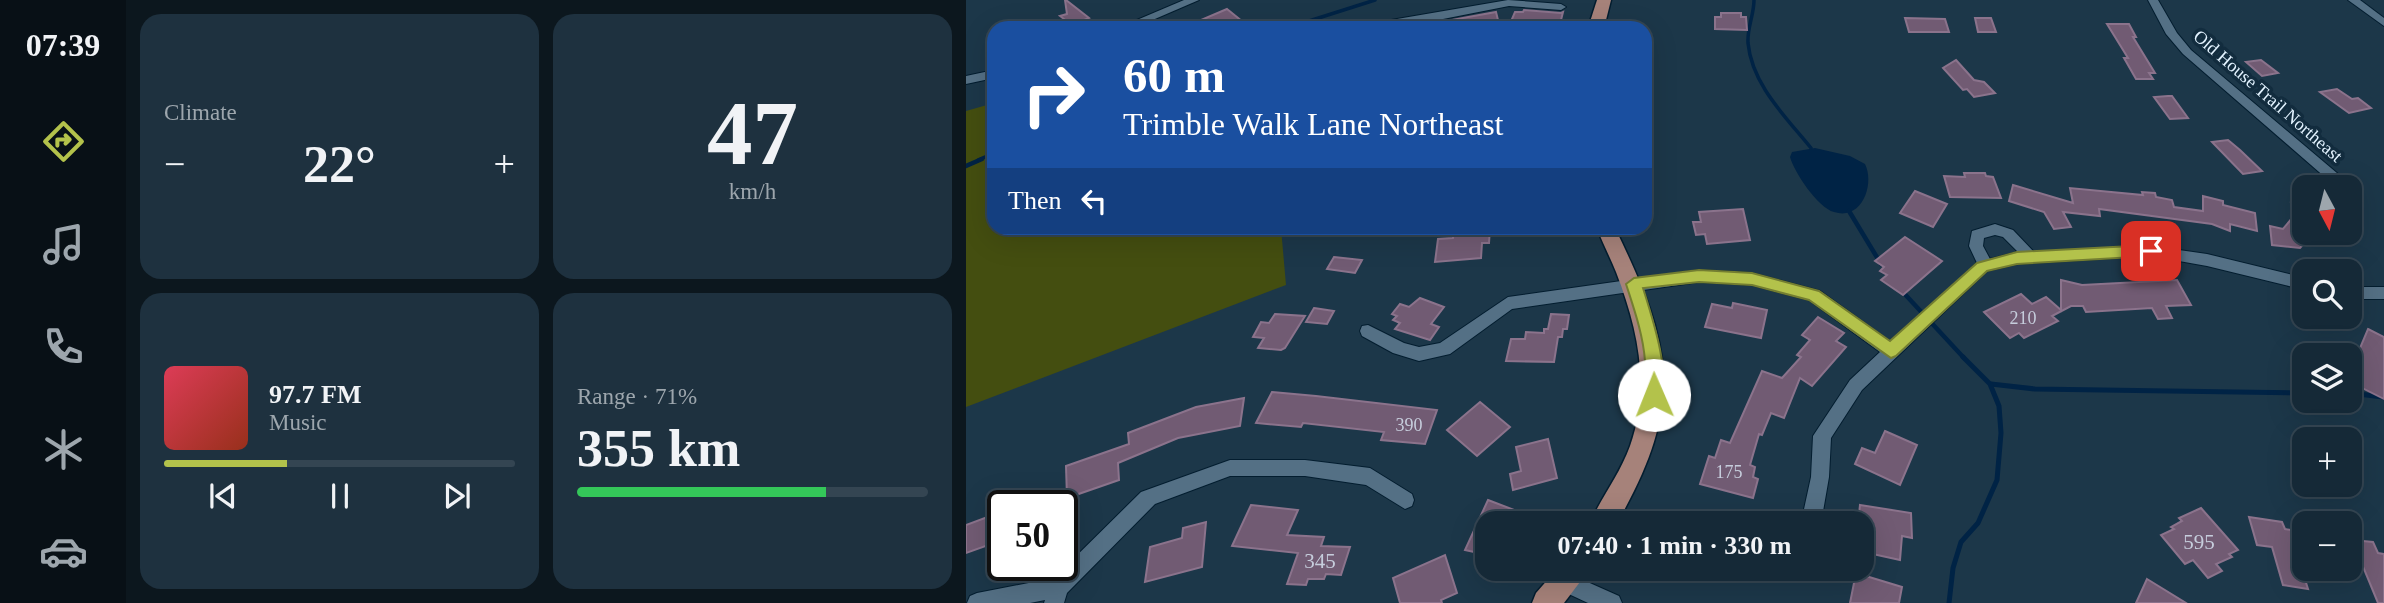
<!DOCTYPE html>
<html lang="en">
<head>
<meta charset="utf-8">
<style>
  body { margin:0; font-family:"Times New Roman",serif; background:#1e313f; color:#f1f3f6; height:100vh; display:flex; flex-direction:column; font-size:26px; white-space:nowrap }
  * { box-sizing:border-box; margin:0 }
  p { font-size:23px; color:#9da6ad }
  .icon { flex:none; width:38px; height:38px; fill:none; stroke:currentColor; stroke-width:2; stroke-linecap:round; stroke-linejoin:round }
  .map { position:relative; flex:1; overflow:hidden }
  .sheet { display:flex; flex-direction:column; gap:14px; padding:14px; background:#0c171e; width:840px }
  .sheet>* { flex:none }
  .guide { position:absolute; left:21px; top:21px; width:665px; height:214px; border-radius:21px; box-shadow:0 7px 28px #0002,0 0 0 2px #344552; background:#1a4fa0; color:#fff; overflow:hidden }
  .needle { width:46px; rotate:173deg }
  .controls { position:absolute; left:1326px; top:175px; display:grid; gap:14px }
  .controls a { display:grid; place-items:center; width:70px; height:70px; border-radius:14px; background:#152937; box-shadow:0 7px 28px #0002,0 0 0 2px #344552; font-size:35px }
  .speed { position:absolute; left:21px; top:490px; display:flex; gap:14px; font-size:35px; font-weight:700; text-align:center }
  .speed>* { display:grid; place-content:center; width:91px; height:91px; border-radius:50%; background:#152937; box-shadow:0 7px 28px #0002,0 0 0 2px #344552; line-height:1 }
  .speed .limit { border:4px solid #111; border-radius:10px; background:#fff; color:#111 }
  .pin { position:absolute; display:grid; place-items:center; width:60px; height:60px; color:#fff; margin:-30px; border-radius:14px; box-shadow:0 4px 10px #0006 }
  .me { position:absolute; width:77px; margin:-38px; rotate:359deg; stroke-linejoin:round; filter:drop-shadow(0 0 5px #0008) }
  .turn { display:flex; align-items:center; gap:24px; height:147px; padding:0 21px; font-size:32px }
  .turn .icon { width:91px; height:91px; stroke-width:2.5 }
  .turn b { display:block; font-size:49px; line-height:60px }
  .then { display:flex; align-items:center; height:66px; padding:0 21px; background:#0003; gap:14px; font-size:26px }
  .big { font-size:52px; font-weight:600; line-height:1.1 }
  .sheet .card { flex:1; display:flex; flex-direction:column; justify-content:center; gap:10px; min-width:0; padding:0 24px; border-radius:21px; background:#1e313f }
  .sheet .dial { align-items:center; gap:0 }
  .dial b { font-size:91px; line-height:1 }
  .song { display:flex; align-items:center; gap:21px }
  .cover { width:84px; height:84px; border-radius:10px; background:linear-gradient(135deg,hsl(350 70% 55%),hsl(10 70% 35%)) }
  .played { height:7px; border-radius:4px; background:linear-gradient(90deg,#b3c24b 35%,#344552 35%) }
  .keys { display:flex; justify-content:space-around; direction:ltr }
  .heat { display:flex; justify-content:space-between; align-items:center; font-size:38px; direction:ltr }
  .charge { height:10px; border-radius:5px; background:linear-gradient(90deg,#34c759 71%,#344552 0) }
  .sheet .tiles { flex:1; display:grid; gap:14px; grid-template-columns:repeat(2,1fr) }
  .trip { position:absolute; left:509px; top:511px; width:399px; height:70px; border-radius:21px; background:#152937; box-shadow:0 7px 28px #0002,0 0 0 2px #344552; font-weight:600; line-height:70px; text-align:center }
  main { display:flex; flex:1; min-height:0 }
  .menu { display:flex; flex-direction:column; width:126px; justify-content:space-around; align-items:center; background:#081016; color:#9da6ad }
  .menu .icon { width:49px; height:49px }
  .menu .on { color:#b3c24b }
  .menu b { font-size:32px; color:#f1f3f6 }
  .map>svg:first-child { display:block }
  .green { fill:#444e10 }
  .water { fill:#002345 }
  .lines { fill:none; stroke-linecap:round; stroke-linejoin:round }
  .stream-far2 { stroke:#002345; stroke-width:3.5 }
  .stream-far1 { stroke:#002345; stroke-width:4.5 }
  .stream { stroke:#002345; stroke-width:5 }
  .building { fill:#715b73; stroke:#8b738c; stroke-width:2 }
  .minor-casing { stroke:#031d2f; stroke-width:2 }
  .major-casing { stroke:#031d2f; stroke-width:3 }
  .minor { fill:#547085; fill-rule:evenodd }
  .major { fill:#a6827a; fill-rule:evenodd }
  .route { fill:#b3c24b; stroke:#747e31; stroke-width:2 }
  .labels { text-anchor:middle; dominant-baseline:central; stroke-width:7; stroke-linejoin:round; paint-order:stroke }
  .far-street-label { font-size:18px; fill:#e3f3ff; stroke:#122c3e }
  .number-label { font-size:18px; fill:#c6cddc }
  .near-number-label { font-size:21px; fill:#c6cddc }
</style>
</head>
<body>
<main>
<nav class="menu">
<b>07:39</b>
<svg class="icon on" aria-label="directions" viewBox="0 0 24 24"><path d="M12 3l9 9-9 9-9-9zM9 14v-3h6M13 9l2 2-2 2"/></svg>
<svg class="icon" aria-label="music" viewBox="0 0 24 24"><path d="M9 18V5l10-2v13"/><circle cx="6" cy="18" r="3"/><circle cx="16" cy="16" r="3"/></svg>
<svg class="icon" aria-label="phone" viewBox="0 0 24 24"><path d="M5 4h4l2 5-3 2q2 4 5 5l2-3 5 2v4C11 20 4 13 5 4z"/></svg>
<svg class="icon" aria-label="climate" viewBox="0 0 24 24"><path d="M12 3v18M4 7l16 10M4 17L20 7"/></svg>
<svg class="icon" aria-label="car" viewBox="0 0 24 24"><path d="M5 17H2v-5l4-1 3-4h7l3 4 3 1v5h-3M9 17h6M6 11h13"/><circle cx="7" cy="17" r="2"/><circle cx="17" cy="17" r="2"/></svg>
</nav>
<section class="sheet">
<div class="tiles">
<div class="card"><p>Climate</p>
<div class="heat"><a>−</a><b class="big">22°</b><a>+</a></div>
</div>
<div class="card dial"><b>47</b><p>km/h</p></div>
<div class="card">
<div class="song"><i class="cover"></i><div><b>97.7 FM</b><p>Music</p></div></div>
<div class="played"></div>
<div class="keys"><svg class="icon" aria-label="previous" viewBox="0 0 24 24"><path d="M18 5L8 12l10 7zM5 5v14"/></svg><svg class="icon" aria-label="pause" viewBox="0 0 24 24"><path d="M8 5v14M16 5v14"/></svg><svg class="icon" aria-label="next" viewBox="0 0 24 24"><path d="M6 5l10 7-10 7zM19 5v14"/></svg></div>
</div>
<div class="card"><p>Range · 71%</p><b class="big">355 km</b><div class="charge"></div></div>
</div>
</section>
<div class="map">
<svg width="1418" height="603" viewBox="0 0 1418 603">
  <rect width="100%" height="100%" fill="#1c3749"/>
  <path class="green" d="M 28,103 L 28,228 L 315,228 L 320,285 L 0,407 L 0,111 Z"/>
  <path class="water" d="M 849,148 L 884,156 L 899,164 C 909,184 896,221 868,212 C 852,208 828,172 824,157 L 826,152 Z"/>
  <g class="lines">
    <g class="stream-far2">
      <path d="M 788,0 C 788,15 781,28 782,43 C 786,85 820,117 845,148"/>
      <path d="M 321,28 L 409,0"/>
      <path d="M 12,160 L 28,153"/>
    </g>
    <g class="stream-far1">
      <path d="M 0,166 L 16,159"/>
      <path d="M 883,211 L 915,264"/>
      <path d="M 935,290 L 998,358"/>
    </g>
    <g class="stream">
      <path d="M 1025,384 L 1069,389 L 1339,393"/>
      <path d="M 1384,393 L 1417,397"/>
      <path d="M 983,603 L 987,568 L 995,542 L 1012,523 L 1031,480 L 1035,433 L 1033,406 L 1024,384 L 997,357"/>
    </g>
  </g>
  <g class="building">
    <path d="M 99,0 L 100,0 L 123,18 L 106,25 L 94,16 L 101,14 Z"/>
    <path d="M 261,9 L 277,22 L 229,25 L 228,23 Z"/>
    <path d="M 558,10 L 595,13 L 597,12 L 593,28 L 543,26 L 549,12 L 557,12 Z"/>
    <path d="M 530,12 L 533,24 L 481,28 L 480,21 Z"/>
    <path d="M 755,13 L 775,13 L 775,17 L 780,17 L 781,30 L 749,29 L 749,17 L 755,17 Z"/>
    <path d="M 939,18 L 979,19 L 983,32 L 943,32 Z"/>
    <path d="M 1009,18 L 1025,18 L 1030,32 L 1012,32 Z"/>
    <path d="M 1141,24 L 1163,24 L 1170,37 L 1167,37 L 1189,73 L 1183,73 L 1187,79 L 1170,79 L 1158,58 L 1162,58 Z"/>
    <path d="M 990,60 L 1008,80 L 1018,82 L 1029,93 L 1008,97 L 1001,89 L 997,90 L 977,68 Z"/>
    <path d="M 1295,60 L 1312,73 L 1296,76 L 1280,62 Z"/>
    <path d="M 1371,89 L 1386,99 L 1392,98 L 1405,108 L 1383,113 L 1354,92 Z"/>
    <path d="M 1202,96 L 1206,96 L 1222,118 L 1204,119 L 1188,97 Z"/>
    <path d="M 1262,140 L 1274,150 L 1296,171 L 1277,174 L 1246,142 Z"/>
    <path d="M 998,173 L 1019,173 L 1020,176 L 1027,177 L 1035,198 L 984,197 L 978,176 L 999,177 Z"/>
    <path d="M 1047,185 L 1107,203 L 1104,188 L 1177,195 L 1176,192 L 1189,193 L 1190,197 L 1206,200 L 1208,207 L 1237,211 L 1237,196 L 1257,201 L 1257,205 L 1289,213 L 1291,231 L 1264,224 L 1264,231 L 1246,224 L 1133,209 L 1134,216 L 1097,212 L 1105,227 L 1088,229 L 1078,212 L 1043,201 Z"/>
    <path d="M 949,191 L 981,204 L 967,227 L 934,213 Z"/>
    <path d="M 1325,203 L 1339,206 L 1339,233 L 1348,233 L 1334,248 L 1306,245 L 1304,226 L 1317,229 L 1327,217 Z"/>
    <path d="M 777,209 L 784,240 L 741,244 L 739,234 L 730,235 L 727,222 L 735,222 L 733,212 Z"/>
    <path d="M 488,228 L 524,228 L 523,243 L 516,243 L 515,258 L 469,262 L 472,239 L 487,238 Z"/>
    <path d="M 939,237 L 976,261 L 937,295 L 915,280 L 921,275 L 914,271 L 918,267 L 909,261 Z"/>
    <path d="M 368,257 L 396,260 L 389,273 L 361,269 Z"/>
    <path d="M 1095,280 L 1116,285 L 1211,280 L 1225,305 L 1200,306 L 1206,318 L 1192,319 L 1186,308 L 1120,312 L 1117,306 L 1105,306 L 1086,316 L 1092,321 L 1058,338 L 1053,333 L 1044,338 L 1018,312 L 1055,294 L 1066,304 L 1080,297 L 1095,310 Z"/>
    <path d="M 454,298 L 478,307 L 465,324 L 473,327 L 464,340 L 429,329 L 434,323 L 427,320 L 431,316 L 426,314 L 434,304 L 443,307 Z"/>
    <path d="M 767,303 L 801,310 L 795,338 L 739,327 L 746,304 L 766,308 Z"/>
    <path d="M 348,308 L 368,311 L 361,324 L 340,322 Z"/>
    <path d="M 309,314 L 339,316 L 319,348 L 315,350 L 292,348 L 298,338 L 287,337 L 295,322 L 303,323 Z"/>
    <path d="M 585,314 L 603,315 L 601,329 L 597,329 L 596,337 L 592,337 L 588,362 L 540,361 L 545,339 L 559,339 L 560,332 L 578,333 L 578,329 L 582,329 Z"/>
    <path d="M 852,317 L 878,333 L 870,341 L 880,347 L 846,386 L 834,378 L 818,418 L 805,413 L 796,435 L 793,434 L 784,465 L 789,467 L 787,477 L 792,479 L 787,498 L 734,484 L 743,456 L 749,458 L 755,440 L 764,443 L 796,371 L 816,378 L 835,357 L 831,355 L 844,340 L 836,335 Z"/>
    <path d="M 1402,329 L 1418,337 L 1418,399 L 1384,382 L 1384,350 L 1392,353 Z"/>
    <path d="M 306,392 L 350,396 L 471,410 L 459,444 L 415,440 L 418,432 L 337,423 L 335,427 L 290,423 Z"/>
    <path d="M 278,398 L 274,426 L 212,438 L 152,463 L 153,480 L 101,498 L 100,466 L 163,444 L 162,433 L 230,407 Z"/>
    <path d="M 514,402 L 544,427 L 511,456 L 481,430 Z"/>
    <path d="M 919,431 L 951,445 L 934,485 L 889,464 L 896,448 L 909,453 Z"/>
    <path d="M 582,439 L 591,478 L 547,490 L 544,474 L 555,471 L 550,447 Z"/>
    <path d="M 522,500 L 577,521 L 577,523 L 522,523 L 522,555 L 499,550 Z"/>
    <path d="M 285,505 L 332,510 L 321,535 L 358,537 L 355,546 L 384,547 L 375,575 L 360,574 L 358,579 L 342,579 L 340,585 L 321,584 L 332,553 L 266,546 Z"/>
    <path d="M 894,505 L 945,513 L 946,538 L 936,536 L 934,560 L 902,553 L 903,546 L 896,545 L 896,523 L 892,523 Z"/>
    <path d="M 1235,508 L 1272,550 L 1263,554 L 1266,557 L 1250,564 L 1256,571 L 1242,578 L 1227,560 L 1219,564 L 1195,535 L 1208,529 L 1205,527 L 1216,521 L 1213,518 Z"/>
    <path d="M 27,510 L 37,511 L 37,550 L 24,554 L 25,544 L 0,553 L 0,525 L 27,515 Z"/>
    <path d="M 1283,517 L 1316,522 L 1319,529 L 1339,532 L 1339,570 L 1336,570 L 1342,589 L 1317,585 L 1306,547 L 1291,545 Z"/>
    <path d="M 240,522 L 236,567 L 179,582 L 184,547 L 216,538 L 217,528 Z"/>
    <path d="M 1386,540 L 1407,542 L 1412,553 L 1418,554 L 1418,603 L 1412,603 Z"/>
    <path d="M 479,555 L 491,593 L 475,600 L 476,603 L 434,603 L 427,578 Z"/>
    <path d="M 890,573 L 936,587 L 933,603 L 884,603 Z"/>
    <path d="M 1181,579 L 1220,603 L 1170,603 Z"/>
  </g>
  <g class="lines">
    <defs>
      <g id="minor">
        <path d="M 218,0 L 233,0 L 168,28 L 152,28 Z"/>
        <path d="M 542,0 L 595,4 L 600,7 L 595,10 L 543,6 L 477,19 L 479,28 L 467,28 L 466,21 L 419,28 L 390,28 L 396,25 Z"/>
        <path d="M 1182,0 L 1192,0 L 1211,33 L 1225,50 L 1378,179 L 1380,182 L 1378,185 L 1368,185 L 1217,54 L 1200,34 Z"/>
        <path d="M 1382,0 L 1394,0 L 1418,18 L 1418,26 Z"/>
        <path d="M 28,70 L 28,78 L 0,84 L 0,76 Z"/>
        <path d="M 1029,224 L 1047,230 L 1068,252 L 1185,246 L 1241,254 L 1339,278 L 1339,290 L 1241,266 L 1185,256 L 1051,264 L 1021,271 L 896,390 L 865,438 L 863,477 L 855,523 L 835,523 L 845,477 L 847,436 L 884,380 L 914,352 L 843,300 L 786,285 L 733,282 L 546,309 L 484,354 L 453,361 L 427,353 L 396,336 L 394,331 L 396,326 L 402,325 L 438,343 L 453,347 L 474,343 L 542,297 L 733,270 L 786,273 L 854,291 L 925,342 L 1011,263 L 1003,246 L 1006,231 ZM 1029,235 L 1037,237 L 1052,252 L 1024,259 L 1017,246 L 1018,238 Z"/>
        <rect x="1384" y="287" width="34" height="12"/>
        <path d="M 264,460 L 339,460 L 404,468 L 446,494 L 448,500 L 446,506 L 439,509 L 400,485 L 339,476 L 264,476 L 189,504 L 101,593 L 98,603 L 78,603 L 79,600 L 64,603 L 1,603 L 4,596 L 11,593 L 88,578 L 175,492 Z"/>
        <path d="M 599,572 L 653,596 L 656,603 L 622,603 L 592,589 L 589,582 L 592,575 Z"/>
      </g>
      <g id="major">
        <path d="M 631,0 L 645,0 L 638,28 L 622,28 Z"/>
        <path d="M 631,228 L 649,228 C 707,347 719,404 651,523 L 624,523 C 636,496 654,474 664,446 C 685,387 672,329 650,272 C 644,257 636,242 631,228 Z"/>
        <path d="M 591,569 L 621,569 L 617,578 L 598,603 L 566,603 L 570,593 Z"/>
      </g>
    </defs>
    <use href="#minor" class="minor-casing"/>
    <use href="#major" class="major-casing"/>
    <use href="#minor" class="minor"/>
    <use href="#major" class="major"/>
  </g>
  <path class="route" d="M 1185,245 L 1193,251 L 1185,256 L 1051,264 L 1021,271 L 930,356 L 925,358 L 843,300 L 786,285 L 733,282 L 677,288 C 685,314 706,376 694,400 L 688,403 L 682,400 C 676,389 680,374 679,361 C 677,334 668,309 660,284 L 668,278 L 733,270 L 786,273 L 853,291 L 924,341 L 1011,263 L 1051,252 Z"/>
  <g class="labels">
    <g class="far-street-label">
      <text transform="translate(1302 96) rotate(41)">Old House Trail Northeast</text>
    </g>
    <g class="number-label">
      <text x="1057" y="318">210</text>
      <text x="443" y="425">390</text>
      <text x="763" y="472">175</text>
    </g>
    <g class="near-number-label">
      <text x="1233" y="542">595</text>
      <text x="354" y="561">345</text>
    </g>
  </g>
</svg>
<div class="controls">
<a><svg class="needle" viewBox="-14 -14 28 28"><path d="M0-13l5 13h-10z" fill="#e53935"/><path d="M0 13l5-13h-10z" fill="#9da6ad"/></svg></a>
<a><svg class="icon" aria-label="search" viewBox="0 0 24 24"><circle cx="10" cy="10" r="6"/><path d="M15 15l6 6"/></svg></a>
<a><svg class="icon" aria-label="layers" viewBox="0 0 24 24"><path d="M12 4l9 5-9 5-9-5zM3 14l9 5 9-5"/></svg></a>
<a>+</a>
<a>−</a>
</div>
<div class="speed"><div class="limit">50</div></div>
<div class="pin" style="left:1185px;top:251px;background:#d93025"><svg class="icon" aria-label="arrive" viewBox="0 0 24 24"><path d="M6 21V4h12l-3 4 3 4H6"/></svg></div>
<svg class="me" style="left:688px;top:395px" viewBox="-20 -20 40 40"><circle r="19" fill="#fff"/><path d="M0-13L10 11 0 6-10 11z" fill="#b3c24b"/></svg>
<div class="trip">07:40 · 1 min · 330 m</div>
<div class="guide">
<div class="turn"><svg class="icon" aria-label="right" viewBox="0 0 24 24"><path d="M7 20v-9h11M14 6l5 5-5 5"/></svg><div><b>60 m</b>Trimble Walk Lane Northeast</div></div>
<div class="then">Then<svg class="icon" aria-label="left" viewBox="0 0 24 24"><path d="M17 20v-9H6M10 6l-5 5 5 5"/></svg></div>
</div>
</div>
</main>
</body>
</html>
